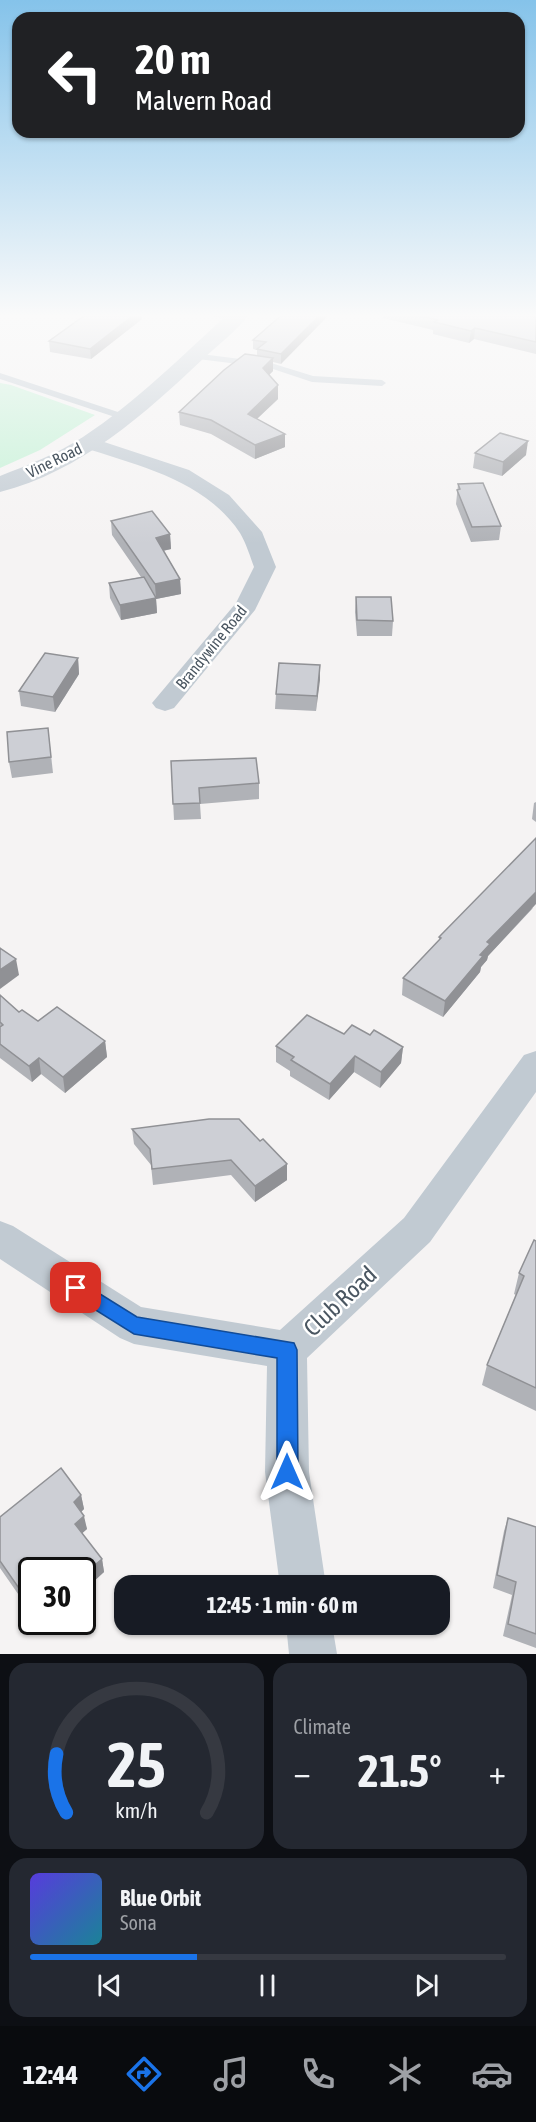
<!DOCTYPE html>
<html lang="en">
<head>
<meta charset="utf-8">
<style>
  body { margin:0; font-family:"Asap Condensed",sans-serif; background:#242831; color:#f1f3f6; height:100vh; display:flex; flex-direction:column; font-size:22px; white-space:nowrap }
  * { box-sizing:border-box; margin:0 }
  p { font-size:20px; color:#9ea1a6 }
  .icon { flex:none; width:33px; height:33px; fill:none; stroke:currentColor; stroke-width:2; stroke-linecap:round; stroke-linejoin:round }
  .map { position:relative; height:1654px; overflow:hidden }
  .panel { display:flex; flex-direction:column; gap:9px; padding:9px; background:#0d0f14; flex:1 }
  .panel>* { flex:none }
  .guide { position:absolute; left:12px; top:12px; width:513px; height:126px; border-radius:18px; box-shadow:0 2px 4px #0004; background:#202124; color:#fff; overflow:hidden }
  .speed { position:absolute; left:18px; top:1557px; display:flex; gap:12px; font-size:30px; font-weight:700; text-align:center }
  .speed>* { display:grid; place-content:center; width:78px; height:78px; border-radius:50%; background:#171b24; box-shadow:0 2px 4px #0004; line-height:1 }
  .speed .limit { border:3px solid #111; border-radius:9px; background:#fff; color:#111 }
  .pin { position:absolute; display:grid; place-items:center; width:51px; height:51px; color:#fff; margin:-26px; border-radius:12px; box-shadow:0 3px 9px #0006 }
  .me { position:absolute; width:66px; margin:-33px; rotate:0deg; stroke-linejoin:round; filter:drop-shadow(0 0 4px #0008) }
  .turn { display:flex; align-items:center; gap:21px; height:126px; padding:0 24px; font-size:27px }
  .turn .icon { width:78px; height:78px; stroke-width:2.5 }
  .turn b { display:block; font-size:42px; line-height:51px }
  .big { font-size:45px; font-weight:700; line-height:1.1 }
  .panel .widget { flex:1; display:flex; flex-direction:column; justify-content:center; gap:9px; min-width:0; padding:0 21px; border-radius:18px; background:#242831 }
  .panel .dial { align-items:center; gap:0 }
  .dial svg { height:156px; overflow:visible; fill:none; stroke:#363941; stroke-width:7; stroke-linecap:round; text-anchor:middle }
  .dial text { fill:#f1f3f6; stroke:none }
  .song { display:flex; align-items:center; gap:18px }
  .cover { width:72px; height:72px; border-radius:9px; background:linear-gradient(135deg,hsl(250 70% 55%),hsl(190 70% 35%)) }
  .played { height:6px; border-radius:3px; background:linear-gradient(90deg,#1a73e8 35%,#363941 35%) }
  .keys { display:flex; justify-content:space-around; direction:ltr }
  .heat { display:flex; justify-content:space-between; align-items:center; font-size:33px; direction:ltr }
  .panel .tiles { flex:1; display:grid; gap:9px; grid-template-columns:1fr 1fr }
  .widget:last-child { grid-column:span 2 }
  .trip { position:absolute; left:114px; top:1575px; width:336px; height:60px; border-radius:18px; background:#171b24; box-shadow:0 2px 4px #0004; font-weight:700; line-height:60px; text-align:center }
  .tab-bar { display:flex; height:96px; justify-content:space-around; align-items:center; background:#090b0e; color:#9ea1a6 }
  .tab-bar .icon { width:42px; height:42px }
  .tab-bar .active { color:#1a73e8 }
  .tab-bar b { font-size:27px; color:#f1f3f6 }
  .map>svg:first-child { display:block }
  .green { fill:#c3f1d5 }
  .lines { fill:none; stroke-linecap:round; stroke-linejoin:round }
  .service { fill:#c1cad2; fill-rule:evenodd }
  .minor { fill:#c1cad2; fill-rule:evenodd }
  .tertiary { fill:#c1cad2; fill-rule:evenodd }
  .wall { fill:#b0b2b7 }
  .shaded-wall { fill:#909195 }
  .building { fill:#cdcfd5; stroke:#909195; stroke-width:1.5 }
  .route { fill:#1a73e8; stroke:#114b97; stroke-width:1.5 }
  .labels { text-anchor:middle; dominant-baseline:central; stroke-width:5; stroke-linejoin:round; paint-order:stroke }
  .far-street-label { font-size:16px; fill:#4a5661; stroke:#fff }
  .near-street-label { font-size:24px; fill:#4a5661; stroke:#fff }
</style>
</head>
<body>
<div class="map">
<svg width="536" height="1654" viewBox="0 0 536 1654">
  <rect width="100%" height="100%" fill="#f5f3f3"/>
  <path class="green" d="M 0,383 L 11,385 L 95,415 L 40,450 L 0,468 Z"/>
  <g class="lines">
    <g class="service">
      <path d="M 197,313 L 212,313 L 237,319 L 233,321 Z"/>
      <path d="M 193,353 L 271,363 L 313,376 L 382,380 L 386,383 L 382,386 L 312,382 L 270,368 L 190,358 L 190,354 Z"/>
      <path d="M 0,373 L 127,415 L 129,417 L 121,419 L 0,379 Z"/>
    </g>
    <g class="minor">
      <path d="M 89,437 L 189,470 L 229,495 L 262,532 L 276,567 L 255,610 L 174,708 L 165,711 L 156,708 L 152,703 L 236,603 L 254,567 C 250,556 246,543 240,533 C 205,480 139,466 82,447 L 79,443 L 82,439 Z"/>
      <path d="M 536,1051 L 536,1092 L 430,1242 L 307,1358 L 309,1472 L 326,1586 L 280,1586 L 265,1472 L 267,1366 L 134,1344 L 120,1338 L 0,1259 L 0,1221 L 13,1226 L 141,1307 L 280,1330 L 404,1218 L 524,1055 Z"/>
      <path d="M 286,1624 L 332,1624 L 337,1654 L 289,1654 Z"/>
    </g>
    <path class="tertiary" d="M 229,313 L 250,313 C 238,330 219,344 204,358 C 146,413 80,472 0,492 L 0,476 C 28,465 57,454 83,437 C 136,402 182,356 229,313 Z"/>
  </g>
  <g class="wall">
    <path d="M 88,313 L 141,313 L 142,319 L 91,359 L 50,352 L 49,341 Z"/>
    <path d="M 284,313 L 281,364 L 273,362 L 273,371 L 269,375 L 278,399 L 257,419 L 285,434 L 285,447 L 255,459 L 211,434 L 180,425 L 179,412 L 257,356 L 257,350 L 253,349 L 253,340 Z"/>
    <path d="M 384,313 L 516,313 L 536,317 L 536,354 L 474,339 L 469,343 L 433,334 L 433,330 L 383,318 Z"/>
    <path d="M 475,453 L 526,455 L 502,476 L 473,468 Z"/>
    <path d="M 458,484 L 501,526 L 499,540 L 471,542 L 456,504 Z"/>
    <path d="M 111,521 L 170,534 L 171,549 L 163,551 L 180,579 L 181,594 L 156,599 L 157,613 L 121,620 L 110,598 L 109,583 L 141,577 L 112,535 Z"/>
    <path d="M 356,597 L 393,621 L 392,636 L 357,636 L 355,612 Z"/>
    <path d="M 78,658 L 79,674 L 55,712 L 21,706 L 19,691 Z"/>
    <path d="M 320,665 L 316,711 L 275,709 L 276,694 Z"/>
    <path d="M 48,728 L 53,773 L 12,778 L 9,762 Z"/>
    <path d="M 171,761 L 259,783 L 259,799 L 200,804 L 201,819 L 174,820 Z"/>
    <path d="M 536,802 L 536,822 L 532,819 L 534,803 Z"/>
    <path d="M 533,908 L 488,956 L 487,960 L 481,967 L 480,972 L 443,1017 L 402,995 L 403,978 L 439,940 L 439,937 Z"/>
    <path d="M 0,995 L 19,1012 L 38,1021 L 105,1041 L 107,1057 L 65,1093 L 41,1074 L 32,1082 L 0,1058 Z"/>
    <path d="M 344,1034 L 370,1035 L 403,1047 L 401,1063 L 380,1088 L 354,1072 L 329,1100 L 290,1076 L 290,1071 L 276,1062 L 276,1046 Z"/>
    <path d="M 132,1129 L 260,1141 L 287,1164 L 287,1180 L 255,1202 L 231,1175 L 153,1185 L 151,1165 L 134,1144 Z"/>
    <path d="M 536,1241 L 536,1411 L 482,1385 L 487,1365 L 516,1295 L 514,1294 L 519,1273 Z"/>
    <path d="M 81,1495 L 84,1509 L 81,1512 L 87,1529 L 82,1533 L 102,1559 L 104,1572 L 82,1592 L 82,1570 L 32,1570 L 32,1614 L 0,1568 L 0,1517 Z"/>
    <path d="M 508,1518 L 536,1527 L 536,1648 L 503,1636 L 512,1595 L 493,1588 L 504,1531 Z"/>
  </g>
  <g class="shaded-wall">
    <path d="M 136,313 L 141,313 L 142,319 L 91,359 L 90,349 Z"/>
    <path d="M 322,313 L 331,313 L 281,364 L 281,354 Z"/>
    <path d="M 475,328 L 474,339 L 469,343 L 471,331 Z"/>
    <path d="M 273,358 L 273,371 L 263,381 L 263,368 Z"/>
    <path d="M 278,385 L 278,399 L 248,427 L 248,414 Z"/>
    <path d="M 285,434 L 285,447 L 255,459 L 255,445 Z"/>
    <path d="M 528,441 L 526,455 L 502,476 L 503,462 Z"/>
    <path d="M 170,534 L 171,549 L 157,552 L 156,538 Z"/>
    <path d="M 180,579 L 181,594 L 156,599 L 155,584 Z"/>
    <path d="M 156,598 L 157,613 L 121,620 L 120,605 Z"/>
    <path d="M 78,658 L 79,674 L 55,712 L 53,697 Z"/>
    <path d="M 320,665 L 320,680 L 316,711 L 317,696 Z"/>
    <path d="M 536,892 L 536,904 L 488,956 L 487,960 L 481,967 L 480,972 L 443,1017 L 445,1001 L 480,955 L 487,942 Z"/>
    <path d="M 16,959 L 19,975 L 0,989 L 0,970 Z"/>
    <path d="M 105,1041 L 107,1057 L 65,1093 L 63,1077 Z"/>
    <path d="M 403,1047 L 401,1063 L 380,1088 L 381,1072 Z"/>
    <path d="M 355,1056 L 354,1072 L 329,1100 L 330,1084 Z"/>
    <path d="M 39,1058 L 41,1074 L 32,1082 L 29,1066 Z"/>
    <path d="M 287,1164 L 287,1180 L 255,1202 L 255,1186 Z"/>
    <path d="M 81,1495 L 84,1509 L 77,1516 L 74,1502 Z"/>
    <path d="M 84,1516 L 87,1529 L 78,1537 L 75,1524 Z"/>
    <path d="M 102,1559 L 104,1572 L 82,1592 L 82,1576 Z"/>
    <path d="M 39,1622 L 48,1622 L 41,1628 Z"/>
  </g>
  <g class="building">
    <path d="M 88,313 L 136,313 L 90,349 L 49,341 Z"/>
    <path d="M 284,313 L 322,313 L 281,354 L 257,349 L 266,342 L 253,340 Z"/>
    <path d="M 408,313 L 516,313 L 536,317 L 536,342 L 475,328 L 471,331 L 434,322 L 438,320 Z"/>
    <path d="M 245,354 L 273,358 L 263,368 L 278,385 L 248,414 L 285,434 L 255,445 L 211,420 L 179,412 L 224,370 Z"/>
    <path d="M 500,433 L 528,441 L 503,462 L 475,453 Z"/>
    <path d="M 483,483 L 501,526 L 472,527 L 457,490 L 460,489 L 458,484 Z"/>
    <path d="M 152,511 L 170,534 L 156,538 L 180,579 L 155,584 L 111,521 Z"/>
    <path d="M 144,577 L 156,598 L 120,605 L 109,583 Z"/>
    <path d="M 356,597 L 391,597 L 393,621 L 357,620 Z"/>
    <path d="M 45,653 L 78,658 L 53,697 L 19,691 Z"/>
    <path d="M 279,663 L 320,665 L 317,696 L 276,694 Z"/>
    <path d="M 48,728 L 51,757 L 9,762 L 7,732 Z"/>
    <path d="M 256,758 L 259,783 L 199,788 L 200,803 L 173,804 L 171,761 Z"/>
    <path d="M 536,838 L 536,892 L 487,942 L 490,944 L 480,955 L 483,956 L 445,1001 L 403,978 L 441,938 L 439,937 Z"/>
    <path d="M 0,948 L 16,959 L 0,970 Z"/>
    <path d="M 0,995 L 19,1012 L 22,1010 L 38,1021 L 57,1007 L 105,1041 L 63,1077 L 39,1058 L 29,1066 L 0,1044 L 0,1027 L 3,1025 L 0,1022 Z"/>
    <path d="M 307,1015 L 344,1034 L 352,1025 L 370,1035 L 374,1030 L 403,1047 L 381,1072 L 355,1056 L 330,1084 L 291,1060 L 294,1057 L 276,1046 Z"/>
    <path d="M 209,1119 L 239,1119 L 260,1141 L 263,1139 L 287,1164 L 255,1186 L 231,1160 L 152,1169 L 150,1149 L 132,1129 Z"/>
    <path d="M 534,1240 L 536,1241 L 536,1388 L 487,1365 L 524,1276 L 519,1273 Z"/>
    <path d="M 61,1468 L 81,1495 L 74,1502 L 84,1516 L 75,1524 L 102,1559 L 82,1576 L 82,1570 L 32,1570 L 32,1607 L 0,1561 L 0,1517 Z"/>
    <path d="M 508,1518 L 536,1527 L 536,1634 L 508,1624 L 516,1582 L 497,1575 Z"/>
  </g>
  <linearGradient id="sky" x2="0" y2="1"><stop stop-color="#85c3ea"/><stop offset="0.58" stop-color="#fafafa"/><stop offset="1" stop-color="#fafafa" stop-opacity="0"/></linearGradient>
  <rect width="536" height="544" fill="url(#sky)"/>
  <path class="route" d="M 76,1279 L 137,1317 L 294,1343 L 297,1350 L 298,1472 L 295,1479 L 287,1482 L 280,1479 L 277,1472 L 277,1358 L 134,1334 L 70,1294 L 67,1288 L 70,1282 Z"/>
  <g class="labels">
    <g class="far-street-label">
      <text transform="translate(54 460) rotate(-26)">Vine Road</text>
      <text transform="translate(211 647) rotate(-51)">Brandywine Road</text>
    </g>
    <g class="near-street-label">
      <text transform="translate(340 1301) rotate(-43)">Club Road</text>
    </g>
  </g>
</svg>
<div class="speed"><div class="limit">30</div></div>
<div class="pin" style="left:76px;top:1288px;background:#d93025"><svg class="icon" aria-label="arrive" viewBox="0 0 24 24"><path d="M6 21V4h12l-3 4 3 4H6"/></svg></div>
<svg class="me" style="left:287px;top:1472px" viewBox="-20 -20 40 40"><path d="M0-17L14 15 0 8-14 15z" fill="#1a73e8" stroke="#fff" stroke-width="4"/></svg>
<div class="trip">12:45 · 1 min · 60 m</div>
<div class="guide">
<div class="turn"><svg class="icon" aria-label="left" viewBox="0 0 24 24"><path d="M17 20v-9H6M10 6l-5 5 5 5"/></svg><div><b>20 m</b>Malvern Road</div></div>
</div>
</div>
<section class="panel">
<div class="tiles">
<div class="widget dial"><svg viewBox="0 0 100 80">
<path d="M14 69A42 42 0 1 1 86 69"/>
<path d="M14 69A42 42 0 0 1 9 39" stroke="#1a73e8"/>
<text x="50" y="56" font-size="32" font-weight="700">25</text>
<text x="50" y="72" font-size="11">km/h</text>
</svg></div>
<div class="widget"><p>Climate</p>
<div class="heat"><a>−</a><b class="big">21.5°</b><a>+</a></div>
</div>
<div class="widget">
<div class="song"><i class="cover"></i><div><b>Blue Orbit</b><p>Sona</p></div></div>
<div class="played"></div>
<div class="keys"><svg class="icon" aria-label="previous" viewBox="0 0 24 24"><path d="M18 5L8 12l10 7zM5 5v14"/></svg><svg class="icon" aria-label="pause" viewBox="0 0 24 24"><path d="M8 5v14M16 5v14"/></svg><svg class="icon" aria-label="next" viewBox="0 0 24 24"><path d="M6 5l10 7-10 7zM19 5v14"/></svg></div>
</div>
</div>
</section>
<nav class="tab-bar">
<b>12:44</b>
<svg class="icon active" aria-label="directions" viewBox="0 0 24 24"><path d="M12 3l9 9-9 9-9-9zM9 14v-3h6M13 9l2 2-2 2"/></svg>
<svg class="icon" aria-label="music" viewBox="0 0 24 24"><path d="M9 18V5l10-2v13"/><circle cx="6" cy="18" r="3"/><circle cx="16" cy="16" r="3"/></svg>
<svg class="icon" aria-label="phone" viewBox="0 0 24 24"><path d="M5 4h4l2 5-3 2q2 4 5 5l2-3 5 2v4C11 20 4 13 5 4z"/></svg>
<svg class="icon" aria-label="climate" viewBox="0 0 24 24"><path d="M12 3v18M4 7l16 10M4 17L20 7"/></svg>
<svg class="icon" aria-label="car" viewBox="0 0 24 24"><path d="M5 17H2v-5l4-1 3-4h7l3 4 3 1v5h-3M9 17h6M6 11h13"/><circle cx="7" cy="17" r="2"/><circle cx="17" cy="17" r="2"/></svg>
</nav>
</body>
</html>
